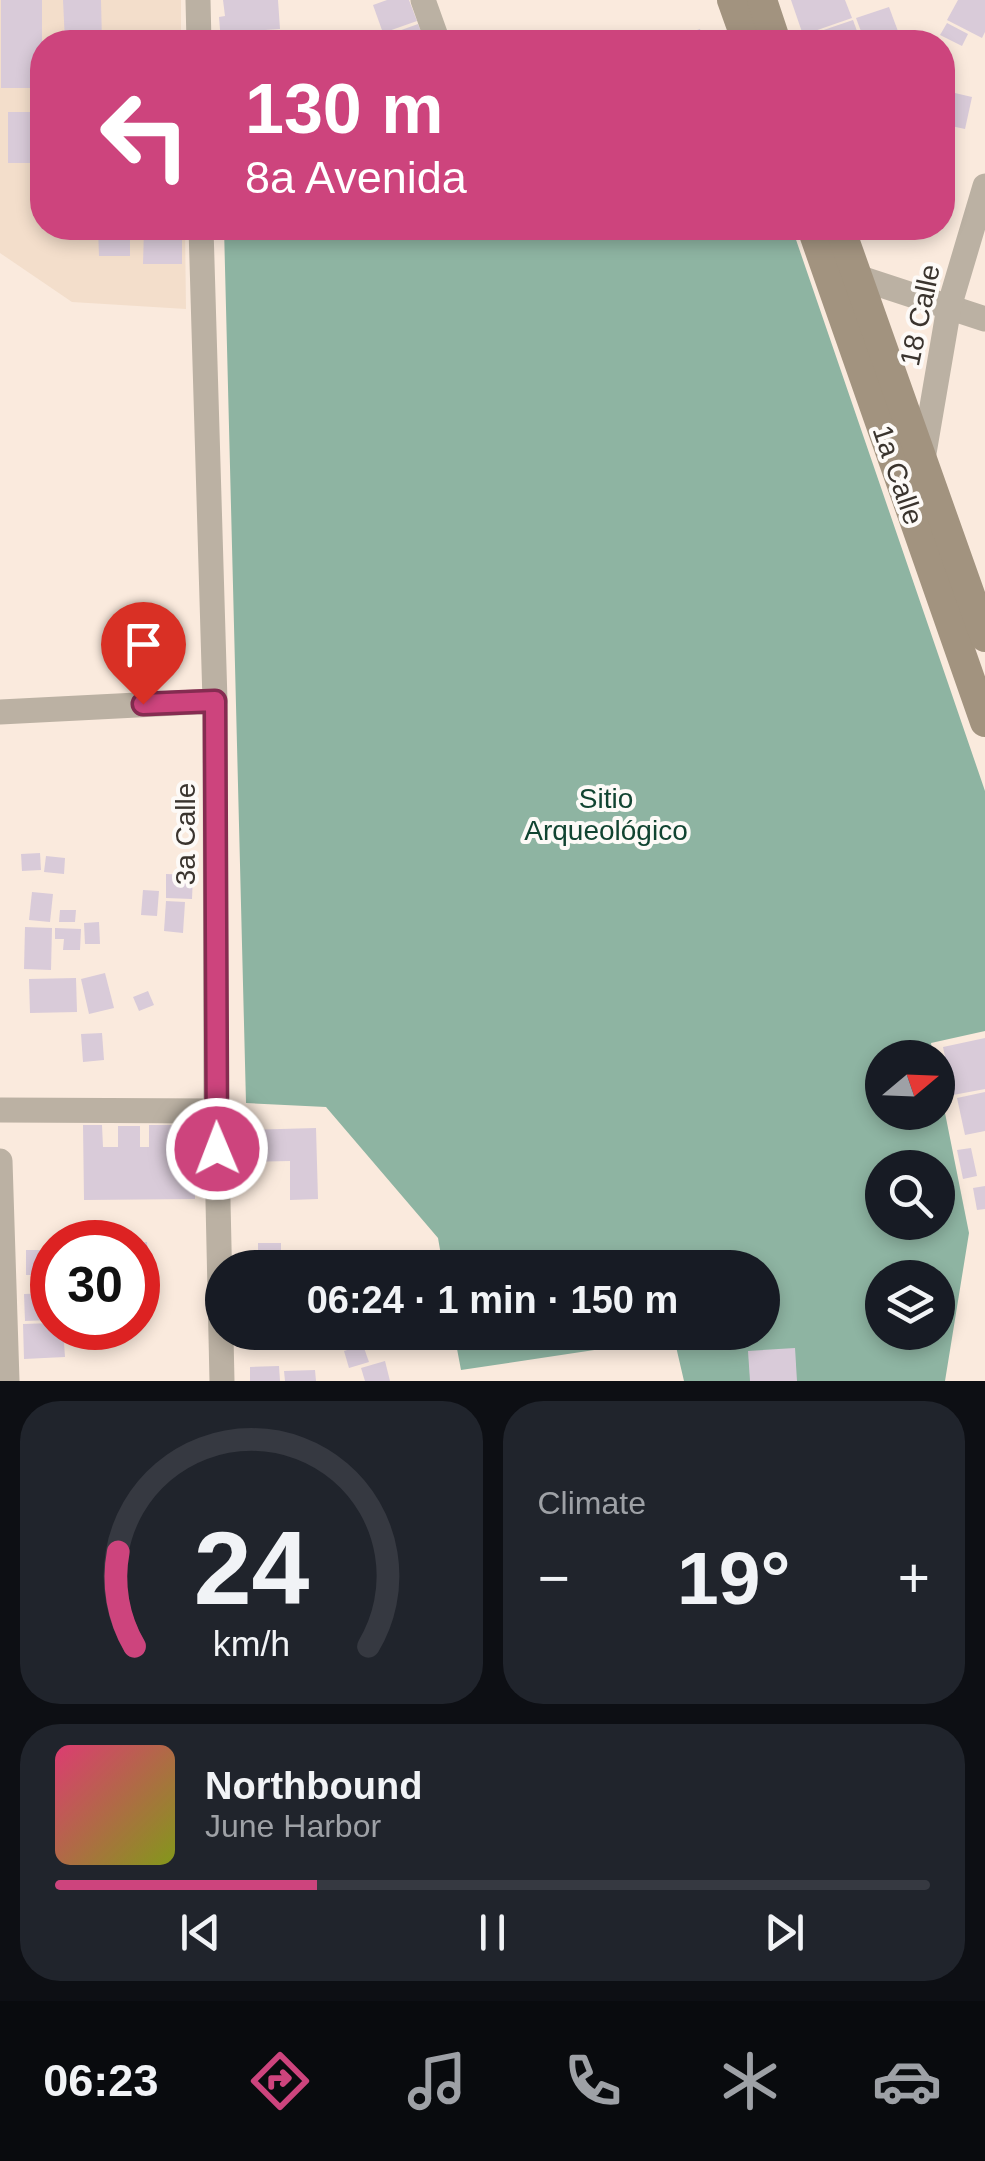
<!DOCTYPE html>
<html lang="en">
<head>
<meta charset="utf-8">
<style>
  body { margin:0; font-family:Arial,sans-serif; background:#20242c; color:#f1f3f6; height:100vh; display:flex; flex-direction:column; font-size:38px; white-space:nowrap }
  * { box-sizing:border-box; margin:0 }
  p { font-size:32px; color:#9ea1a6 }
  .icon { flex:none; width:55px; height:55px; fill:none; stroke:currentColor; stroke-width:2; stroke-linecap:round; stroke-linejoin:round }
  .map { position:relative; height:1381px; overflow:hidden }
  .panel { display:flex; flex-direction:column; gap:20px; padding:20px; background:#0d0f14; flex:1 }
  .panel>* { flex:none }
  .banner { position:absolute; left:30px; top:30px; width:925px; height:210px; border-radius:40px; box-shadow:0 5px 15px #0003; background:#cd447d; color:#fff; overflow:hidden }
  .needle { width:65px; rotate:71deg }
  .buttons { position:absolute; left:865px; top:1040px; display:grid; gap:20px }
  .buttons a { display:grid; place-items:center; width:90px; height:90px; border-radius:50%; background:#171b24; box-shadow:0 5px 15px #0003; font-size:50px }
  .speed { position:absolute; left:30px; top:1220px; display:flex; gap:20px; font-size:50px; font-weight:700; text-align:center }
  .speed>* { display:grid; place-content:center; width:130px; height:130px; border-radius:50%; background:#171b24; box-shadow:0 5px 15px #0003; line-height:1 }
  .speed .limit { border:15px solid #d22; background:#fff; color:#111 }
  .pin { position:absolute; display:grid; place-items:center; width:85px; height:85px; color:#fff; margin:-102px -42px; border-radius:50% 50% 50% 0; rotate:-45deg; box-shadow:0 0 10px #0007 }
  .pin .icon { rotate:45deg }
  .me { position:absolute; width:110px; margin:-55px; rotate:359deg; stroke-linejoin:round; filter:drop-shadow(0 0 8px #0008) }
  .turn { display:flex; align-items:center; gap:35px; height:210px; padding:0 50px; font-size:45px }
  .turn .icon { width:130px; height:130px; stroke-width:2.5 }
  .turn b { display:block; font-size:70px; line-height:85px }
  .big { font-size:75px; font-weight:700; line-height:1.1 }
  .panel .widget { flex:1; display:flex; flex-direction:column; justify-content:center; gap:15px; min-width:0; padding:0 35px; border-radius:40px; background:#20242c }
  .panel .dial { align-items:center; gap:0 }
  .dial svg { height:260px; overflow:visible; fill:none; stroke:#363941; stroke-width:7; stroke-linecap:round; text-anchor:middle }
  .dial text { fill:#f1f3f6; stroke:none }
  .song { display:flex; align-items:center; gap:30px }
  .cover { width:120px; height:120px; border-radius:15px; background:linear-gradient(135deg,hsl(340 70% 55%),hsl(70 70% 35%)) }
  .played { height:10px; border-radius:5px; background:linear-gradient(90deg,#cd447d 30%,#363941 30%) }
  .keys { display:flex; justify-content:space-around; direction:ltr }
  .heat { display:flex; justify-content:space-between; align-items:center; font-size:55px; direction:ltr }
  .panel .tiles { flex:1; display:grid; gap:20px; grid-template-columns:1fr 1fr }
  .widget:last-child { grid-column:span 2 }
  .trip { position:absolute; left:205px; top:1250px; width:575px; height:100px; border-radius:50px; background:#171b24; box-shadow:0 5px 15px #0003; font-weight:700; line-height:100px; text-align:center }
  .dock { display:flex; height:160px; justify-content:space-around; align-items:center; background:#090b0e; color:#9ea1a6 }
  .dock .icon { width:70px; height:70px }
  .dock .selected { color:#cd447d }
  .dock b { font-size:45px; color:#f1f3f6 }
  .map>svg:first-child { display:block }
  .built { fill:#f3decb }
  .forest { fill:#8eb4a2; fill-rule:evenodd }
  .building { fill:#d9cbd9 }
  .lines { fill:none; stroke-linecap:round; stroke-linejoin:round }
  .minor { stroke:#bbb1a3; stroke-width:25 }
  .secondary { stroke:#a2937f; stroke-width:30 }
  .route-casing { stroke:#852c51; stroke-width:25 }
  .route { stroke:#cd447d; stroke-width:18 }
  .labels { text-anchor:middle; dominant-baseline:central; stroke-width:8; stroke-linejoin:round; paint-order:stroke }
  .street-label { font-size:28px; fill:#3a342e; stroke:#fdfaf7 }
  .park-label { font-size:28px; fill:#114431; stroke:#fdfaf7 }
</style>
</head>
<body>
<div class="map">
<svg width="985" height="1381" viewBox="0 0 985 1381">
  <rect width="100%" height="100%" fill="#faeadd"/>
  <path class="built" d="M 0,0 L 181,0 L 181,42 L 42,42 L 42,228 L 185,228 L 186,309 L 72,302 L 0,253 Z"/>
  <path class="forest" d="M 224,228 L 792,228 L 985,791 L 985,1031 L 931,1043 L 933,1057 L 882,1058 L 882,1112 L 938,1112 L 938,1078 L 969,1233 L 945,1381 L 684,1381 L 674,1338 L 461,1370 L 454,1333 L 762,1332 L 762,1268 L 443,1267 L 438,1238 L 326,1107 L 246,1103 ZM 882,1168 L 938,1168 L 938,1222 L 882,1222 ZM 882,1278 L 938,1278 L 938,1332 L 882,1332 Z"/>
  <g class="building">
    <rect x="1" y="0" width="41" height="88"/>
    <path d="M 63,0 L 101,0 L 102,42 L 65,42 Z"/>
    <path d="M 223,0 L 278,0 L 280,29 L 237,32 L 238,42 L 221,42 L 219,17 L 225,16 Z"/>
    <path d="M 387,0 L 409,0 L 417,21 L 383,33 L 373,5 Z"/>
    <path d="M 791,0 L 845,0 L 852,18 L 803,35 Z"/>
    <path d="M 958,0 L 985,0 L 985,32 L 982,38 L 947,20 Z"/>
    <path d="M 889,7 L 902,42 L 865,42 L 856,18 Z"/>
    <path d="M 853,20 L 861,42 L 811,42 L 809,35 Z"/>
    <path d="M 947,23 L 968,34 L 962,46 L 940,35 Z"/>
    <path d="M 418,24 L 425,42 L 368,42 Z"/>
    <path d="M 700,29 L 704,42 L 674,42 L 673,38 Z"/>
    <path d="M 266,31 L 269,42 L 244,42 L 243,37 Z"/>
    <path d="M 942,90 L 972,97 L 965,129 L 942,124 Z"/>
    <rect x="8" y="112" width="34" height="51"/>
    <path d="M 98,228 L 130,228 L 130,256 L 99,256 Z"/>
    <path d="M 144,228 L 182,228 L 182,264 L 143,264 Z"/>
    <path d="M 40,853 L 41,870 L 22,871 L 21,854 Z"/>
    <path d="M 46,856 L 65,858 L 64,874 L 44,872 Z"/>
    <path d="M 166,874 L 193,875 L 192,899 L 166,898 Z"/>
    <path d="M 143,890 L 159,891 L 157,916 L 141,915 Z"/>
    <path d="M 32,892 L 53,894 L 50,922 L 29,920 Z"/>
    <path d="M 166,901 L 185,902 L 183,933 L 164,931 Z"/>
    <path d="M 60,910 L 76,910 L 75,922 L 59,922 Z"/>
    <path d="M 99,922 L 100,944 L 85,944 L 84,923 Z"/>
    <path d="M 25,927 L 52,928 L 51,970 L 24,969 Z"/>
    <path d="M 55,928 L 81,929 L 80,950 L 63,950 L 64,939 L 55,939 Z"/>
    <path d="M 105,973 L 114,1008 L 89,1014 L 81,979 Z"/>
    <path d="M 76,978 L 77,1012 L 30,1013 L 29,979 Z"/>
    <path d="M 148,991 L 154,1005 L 139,1011 L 133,997 Z"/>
    <path d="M 102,1033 L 104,1060 L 83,1062 L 81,1034 Z"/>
    <path d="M 985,1038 L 985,1089 L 953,1095 L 943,1047 Z"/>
    <path d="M 985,1092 L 985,1131 L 965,1135 L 957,1098 Z"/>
    <path d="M 83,1125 L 102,1125 L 103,1147 L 118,1147 L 118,1126 L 140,1126 L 140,1147 L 149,1147 L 149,1125 L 195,1125 L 195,1147 L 205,1147 L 206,1188 L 195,1188 L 195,1199 L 84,1200 Z"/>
    <path d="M 316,1128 L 318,1199 L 290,1200 L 290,1161 L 242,1162 L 241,1130 Z"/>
    <path d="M 971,1148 L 977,1176 L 963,1179 L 957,1150 Z"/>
    <path d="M 985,1186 L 985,1209 L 977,1210 L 973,1188 Z"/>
    <path d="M 147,1242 L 149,1268 L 138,1269 L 138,1243 Z"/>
    <rect x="258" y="1243" width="23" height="23"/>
    <rect x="26" y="1250" width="26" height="25"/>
    <path d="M 393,1263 L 393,1268 L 346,1268 L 346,1264 Z"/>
    <path d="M 52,1293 L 52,1320 L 25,1321 L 24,1294 Z"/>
    <path d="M 52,1323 L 52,1328 L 63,1328 L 65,1357 L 24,1359 L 23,1324 Z"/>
    <path d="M 67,1328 L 87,1328 L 88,1340 L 67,1341 Z"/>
    <path d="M 363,1345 L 369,1362 L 349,1368 L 344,1351 Z"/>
    <path d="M 795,1348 L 797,1381 L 750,1381 L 748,1351 Z"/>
    <path d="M 385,1361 L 390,1381 L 365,1381 L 361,1368 Z"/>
    <path d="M 279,1366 L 280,1381 L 250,1381 L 250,1367 Z"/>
    <path d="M 315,1370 L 316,1381 L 285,1381 L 284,1371 Z"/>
  </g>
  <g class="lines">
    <g class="minor">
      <path d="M 198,0 L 199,42"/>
      <path d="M 423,0 L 438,42"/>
      <path d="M 201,228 L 215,701 L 216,1111 L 222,1381"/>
      <path d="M 857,277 L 985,319"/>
      <path d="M 923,459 L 949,307 L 985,186"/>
      <path d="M 0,712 L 215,701"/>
      <path d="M 0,1110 L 216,1111"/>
      <path d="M 0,1161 L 7,1381"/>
    </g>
    <g class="secondary">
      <path d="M 732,0 L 747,42"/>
      <path d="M 762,0 L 776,42"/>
      <path d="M 812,228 L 985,722"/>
      <path d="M 840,228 L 985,637"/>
    </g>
  </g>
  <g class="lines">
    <defs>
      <path id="route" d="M 143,704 L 215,701 L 217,1149"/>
    </defs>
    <use href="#route" class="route-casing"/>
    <use href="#route" class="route"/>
  </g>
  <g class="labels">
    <g class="street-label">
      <text transform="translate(920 315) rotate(-78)">18 Calle</text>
      <text transform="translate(898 475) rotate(71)">1a Calle</text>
      <text transform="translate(185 834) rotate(-90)">3a Calle</text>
    </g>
    <g class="park-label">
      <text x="606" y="798">Sitio<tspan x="606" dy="32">Arqueológico</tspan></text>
    </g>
  </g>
</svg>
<div class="buttons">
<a><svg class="needle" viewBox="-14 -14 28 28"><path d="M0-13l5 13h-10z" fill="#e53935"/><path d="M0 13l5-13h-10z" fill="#9ea1a6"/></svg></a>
<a><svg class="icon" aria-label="search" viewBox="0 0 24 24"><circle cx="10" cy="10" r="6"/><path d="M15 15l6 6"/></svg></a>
<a><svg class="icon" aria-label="layers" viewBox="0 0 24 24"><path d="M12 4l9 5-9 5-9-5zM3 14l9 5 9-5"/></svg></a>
</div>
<div class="speed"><div class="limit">30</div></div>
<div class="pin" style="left:143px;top:704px;background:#d93025"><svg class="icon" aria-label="arrive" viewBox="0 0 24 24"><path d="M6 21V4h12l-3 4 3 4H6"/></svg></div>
<svg class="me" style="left:217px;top:1149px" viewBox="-20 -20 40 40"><circle r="17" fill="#cd447d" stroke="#fff" stroke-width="3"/><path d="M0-11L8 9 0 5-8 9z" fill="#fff"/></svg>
<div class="trip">06:24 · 1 min · 150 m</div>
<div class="banner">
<div class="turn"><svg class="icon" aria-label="left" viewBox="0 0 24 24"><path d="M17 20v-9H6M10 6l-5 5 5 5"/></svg><div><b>130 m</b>8a Avenida</div></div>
</div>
</div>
<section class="panel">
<div class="tiles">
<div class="widget dial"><svg viewBox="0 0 100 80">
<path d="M14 69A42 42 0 1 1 86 69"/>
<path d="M14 69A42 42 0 0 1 9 40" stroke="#cd447d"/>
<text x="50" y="56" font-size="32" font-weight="700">24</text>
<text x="50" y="72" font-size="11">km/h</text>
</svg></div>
<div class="widget"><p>Climate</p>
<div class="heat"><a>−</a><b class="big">19°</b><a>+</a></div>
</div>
<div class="widget">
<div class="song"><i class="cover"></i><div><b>Northbound</b><p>June Harbor</p></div></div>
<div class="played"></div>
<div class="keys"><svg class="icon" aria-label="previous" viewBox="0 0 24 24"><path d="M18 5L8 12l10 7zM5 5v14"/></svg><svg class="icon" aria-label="pause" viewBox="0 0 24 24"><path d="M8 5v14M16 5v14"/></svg><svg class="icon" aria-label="next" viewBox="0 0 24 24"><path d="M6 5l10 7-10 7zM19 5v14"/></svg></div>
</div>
</div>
</section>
<nav class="dock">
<b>06:23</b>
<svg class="icon selected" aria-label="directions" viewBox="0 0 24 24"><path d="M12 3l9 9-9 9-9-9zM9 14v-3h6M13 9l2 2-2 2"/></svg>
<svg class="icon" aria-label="music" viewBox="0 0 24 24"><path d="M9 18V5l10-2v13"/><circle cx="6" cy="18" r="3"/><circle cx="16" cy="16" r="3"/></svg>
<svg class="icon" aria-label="phone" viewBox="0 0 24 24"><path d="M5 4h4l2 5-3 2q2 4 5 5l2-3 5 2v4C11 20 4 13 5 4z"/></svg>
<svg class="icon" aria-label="climate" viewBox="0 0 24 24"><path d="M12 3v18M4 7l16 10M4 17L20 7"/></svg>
<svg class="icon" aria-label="car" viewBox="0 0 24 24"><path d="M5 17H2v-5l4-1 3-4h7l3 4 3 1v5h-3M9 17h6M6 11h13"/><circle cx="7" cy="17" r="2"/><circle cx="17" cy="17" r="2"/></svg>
</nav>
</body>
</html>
